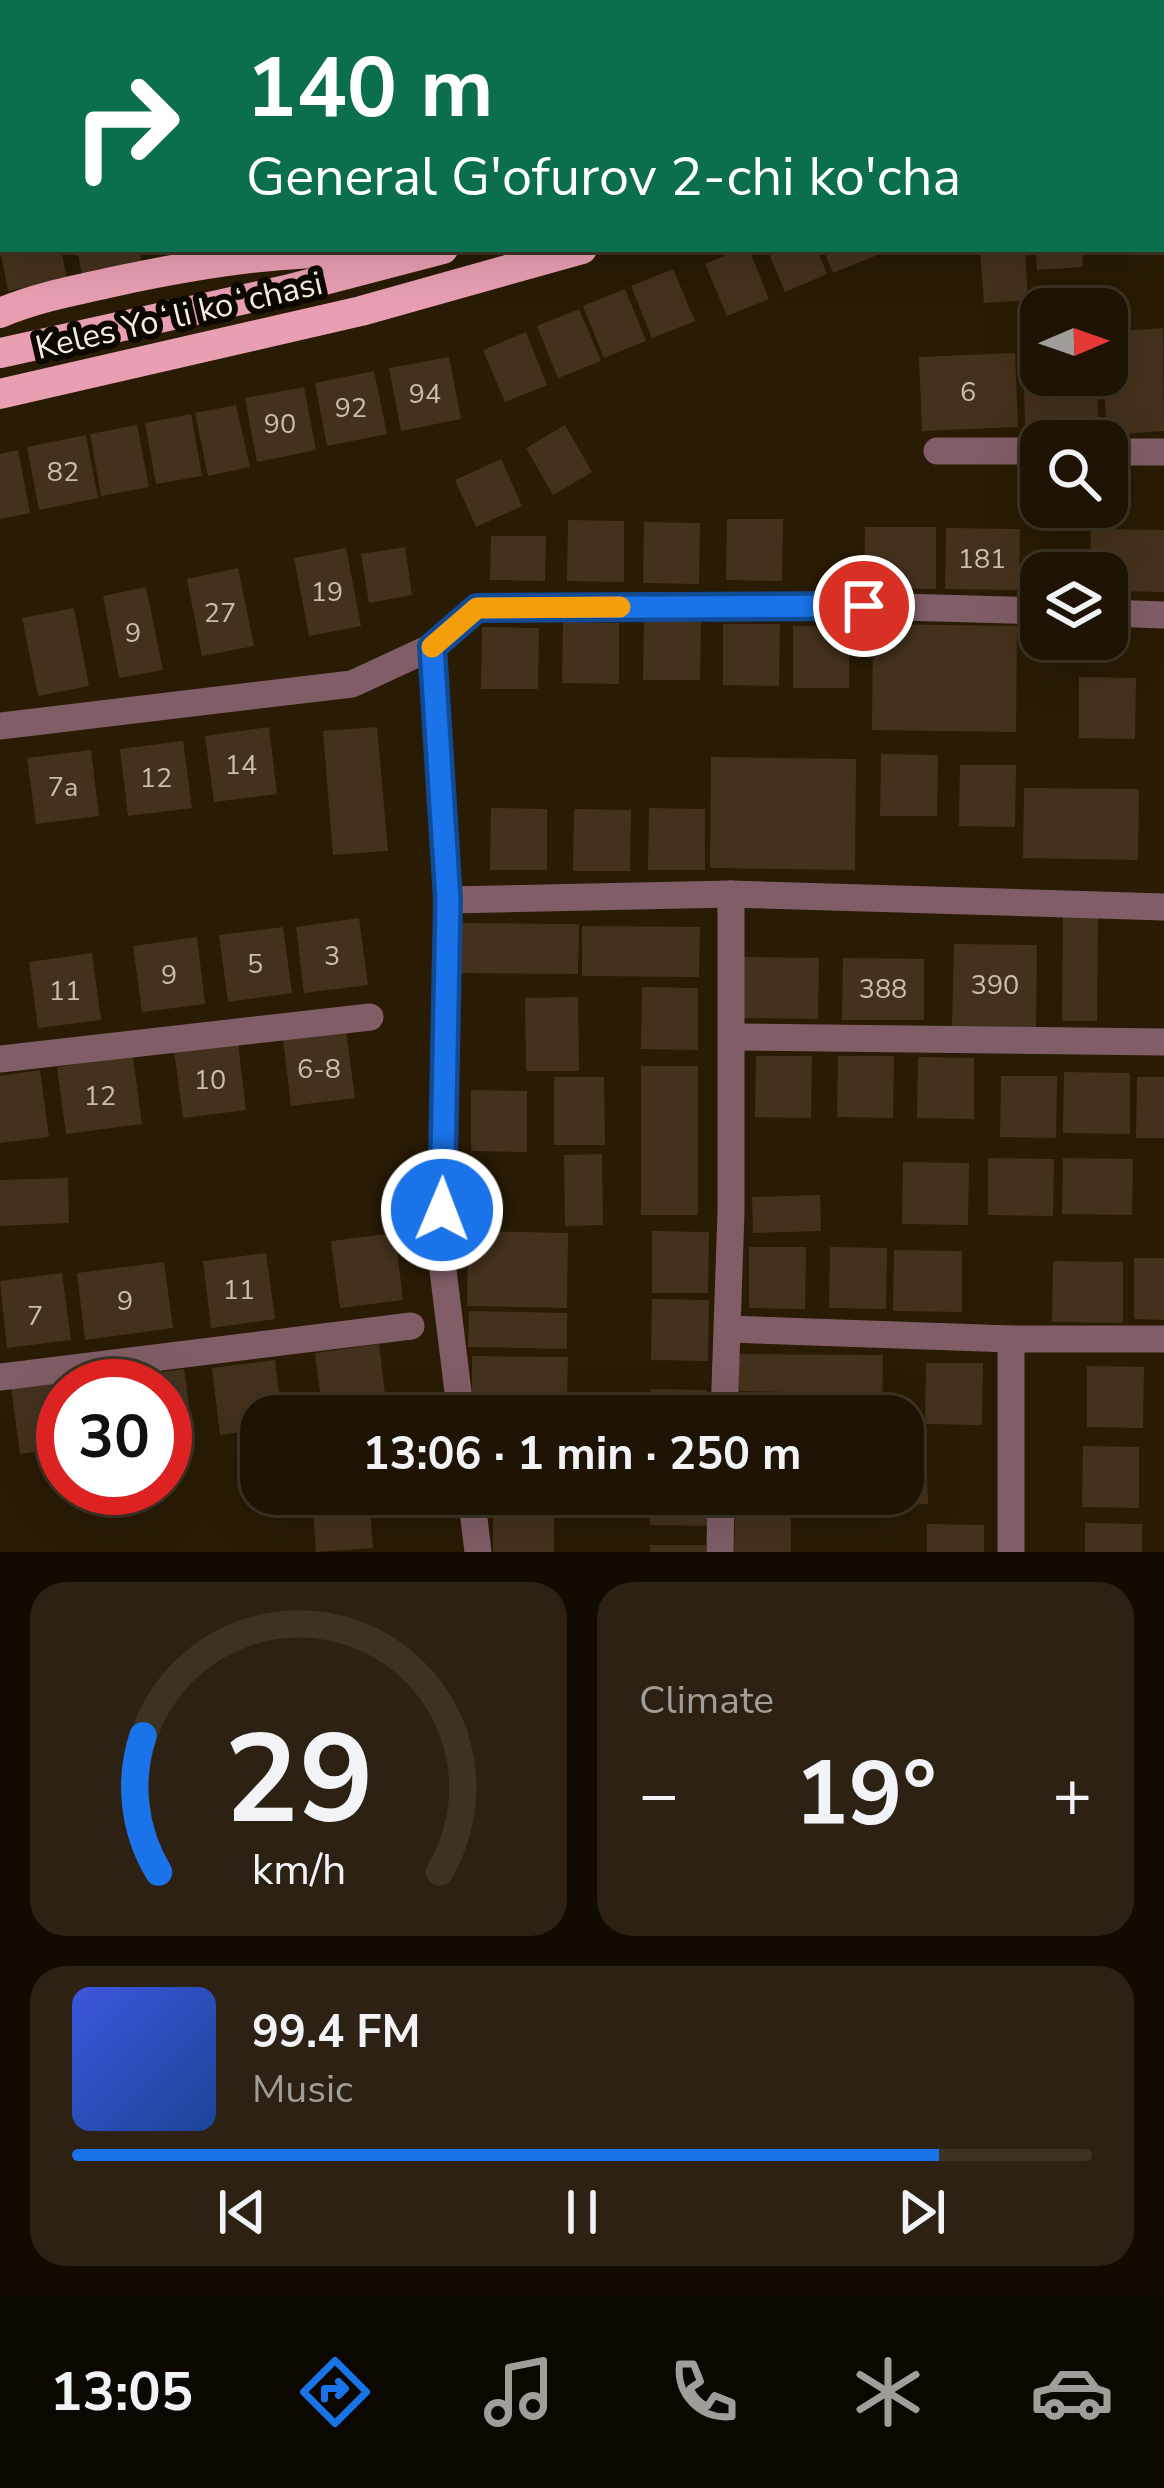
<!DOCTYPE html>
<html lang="en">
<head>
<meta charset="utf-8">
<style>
  body { margin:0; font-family:"Nunito Sans",sans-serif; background:#2c2112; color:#f1f3f6; height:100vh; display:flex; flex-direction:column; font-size:45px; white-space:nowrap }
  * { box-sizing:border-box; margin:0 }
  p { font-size:39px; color:#a19e9a }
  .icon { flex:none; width:66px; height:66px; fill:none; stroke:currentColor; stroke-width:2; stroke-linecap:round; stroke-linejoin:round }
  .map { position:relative; height:1552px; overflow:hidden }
  .sheet { display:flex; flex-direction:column; gap:30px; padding:30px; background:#110b02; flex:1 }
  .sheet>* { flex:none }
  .hud { position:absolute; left:0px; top:0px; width:1164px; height:252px; box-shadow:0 12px 48px #0002,0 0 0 3px #3c3325; background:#0b6e4f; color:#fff; overflow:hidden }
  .needle { width:78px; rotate:88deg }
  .fabs { position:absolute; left:1020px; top:288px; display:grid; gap:24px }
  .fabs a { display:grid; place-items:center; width:108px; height:108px; border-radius:24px; background:#1f1403; box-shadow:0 12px 48px #0002,0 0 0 3px #3c3325; font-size:60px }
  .speed { position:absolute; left:36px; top:1359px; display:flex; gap:24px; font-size:60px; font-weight:700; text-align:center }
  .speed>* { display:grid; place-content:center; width:156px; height:156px; border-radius:50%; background:#1f1403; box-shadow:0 12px 48px #0002,0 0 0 3px #3c3325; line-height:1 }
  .speed .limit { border:18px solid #d22; background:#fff; color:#111 }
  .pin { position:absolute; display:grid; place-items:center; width:102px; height:102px; color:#fff; margin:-51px; border:6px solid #fff; border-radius:50%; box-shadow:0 3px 12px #0007 }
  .me { position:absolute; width:132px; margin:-66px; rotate:1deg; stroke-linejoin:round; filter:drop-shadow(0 0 9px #0008) }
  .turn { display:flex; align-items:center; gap:42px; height:252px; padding:0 48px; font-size:54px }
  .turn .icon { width:156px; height:156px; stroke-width:2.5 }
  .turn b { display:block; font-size:84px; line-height:102px }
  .big { font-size:90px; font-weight:700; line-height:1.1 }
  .sheet .tile { flex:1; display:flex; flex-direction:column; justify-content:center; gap:18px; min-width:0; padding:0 42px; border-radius:36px; background:#2c2112 }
  .sheet .dial { align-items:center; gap:0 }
  .dial svg { height:312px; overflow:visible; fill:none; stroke:#3c3325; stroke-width:7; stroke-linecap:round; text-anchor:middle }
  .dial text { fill:#f1f3f6; stroke:none }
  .song { display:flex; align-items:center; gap:36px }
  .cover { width:144px; height:144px; border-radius:18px; background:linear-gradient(135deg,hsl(230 70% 55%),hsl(220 70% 35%)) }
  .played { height:12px; border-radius:6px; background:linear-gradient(90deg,#1a73e8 85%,#3c3325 85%) }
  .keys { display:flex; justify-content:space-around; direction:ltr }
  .heat { display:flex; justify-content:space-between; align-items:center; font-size:66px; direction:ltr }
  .sheet .tiles { flex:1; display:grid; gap:30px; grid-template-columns:1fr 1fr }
  .tile:last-child { grid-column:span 2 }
  .trip { position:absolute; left:240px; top:1395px; width:684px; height:120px; border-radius:36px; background:#1f1403; box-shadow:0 12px 48px #0002,0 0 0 3px #3c3325; font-weight:700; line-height:120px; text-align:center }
  .menu { display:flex; height:192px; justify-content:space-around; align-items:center; background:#0c0801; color:#a19e9a }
  .menu .icon { width:84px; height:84px }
  .menu .selected { color:#1a73e8 }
  .menu b { font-size:54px; color:#f1f3f6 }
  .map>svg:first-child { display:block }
  .building { fill:#44311d }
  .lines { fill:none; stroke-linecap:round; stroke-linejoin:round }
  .path { stroke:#8d826f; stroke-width:4.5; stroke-dasharray:6 6; stroke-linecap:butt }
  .service { stroke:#815e67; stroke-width:14 }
  .minor { stroke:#815e67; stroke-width:27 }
  .primary { stroke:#e89fb2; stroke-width:30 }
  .route-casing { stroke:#114b97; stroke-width:30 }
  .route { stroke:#1a73e8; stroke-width:21 }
  .slow { stroke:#f59e0b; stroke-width:21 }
  .labels { text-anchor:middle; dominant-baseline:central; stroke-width:12; stroke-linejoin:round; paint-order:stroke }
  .number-label { font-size:27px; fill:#cabeae }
  .street-label { font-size:33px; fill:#f6eddf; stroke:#0d0701 }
</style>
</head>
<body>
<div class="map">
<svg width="1164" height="1552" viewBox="0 0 1164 1552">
  <rect width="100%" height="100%" fill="#291b04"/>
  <g class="building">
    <path d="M 0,249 L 61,249 L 67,280 L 8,291 Z"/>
    <path d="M 77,249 L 139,249 L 142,263 L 82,275 Z"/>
    <path d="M 742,249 L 749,249 L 769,299 L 727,316 L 705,264 Z"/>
    <path d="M 767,249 L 817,249 L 827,274 L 785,292 Z"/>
    <path d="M 823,249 L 872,249 L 875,256 L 833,273 Z"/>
    <path d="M 980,249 L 1025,249 L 1028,300 L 984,303 Z"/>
    <path d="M 1036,249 L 1082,249 L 1083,267 L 1037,270 Z"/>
    <path d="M 673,269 L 695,321 L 652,338 L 631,286 Z"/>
    <path d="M 625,289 L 646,341 L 604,358 L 583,306 Z"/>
    <path d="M 579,309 L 601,361 L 558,378 L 537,326 Z"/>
    <path d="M 1163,328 L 1164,431 L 1107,435 L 1103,375 L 1107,375 L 1107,332 Z"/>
    <path d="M 526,332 L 547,385 L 505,402 L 483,350 Z"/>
    <path d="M 1023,347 L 1041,347 L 1041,375 L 1097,375 L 1098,426 L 1025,427 Z"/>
    <path d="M 1015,353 L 1018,427 L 922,431 L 919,357 Z"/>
    <path d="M 449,357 L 461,419 L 401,431 L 389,368 Z"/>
    <path d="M 374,371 L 387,434 L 327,446 L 315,383 Z"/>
    <path d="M 304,387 L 316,450 L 257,462 L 245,398 Z"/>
    <path d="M 236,405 L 250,467 L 208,476 L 195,413 Z"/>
    <path d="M 191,414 L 202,476 L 156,484 L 145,423 Z"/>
    <path d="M 137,425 L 149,487 L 101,496 L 90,434 Z"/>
    <path d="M 565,425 L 592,472 L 553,495 L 526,448 Z"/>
    <path d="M 86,435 L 98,498 L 39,510 L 27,447 Z"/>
    <path d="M 18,450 L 30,513 L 0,519 L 0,454 Z"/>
    <path d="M 501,459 L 522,506 L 476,527 L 455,480 Z"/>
    <path d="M 727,519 L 783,519 L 782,581 L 726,580 Z"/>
    <path d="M 568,520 L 624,521 L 624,582 L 567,581 Z"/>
    <path d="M 644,522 L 700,523 L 699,584 L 643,583 Z"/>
    <path d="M 865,527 L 936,527 L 936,589 L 864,588 Z"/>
    <path d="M 946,528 L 1020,529 L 1019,590 L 945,589 Z"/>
    <path d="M 1091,529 L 1164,530 L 1164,592 L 1107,591 L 1107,573 L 1090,573 Z"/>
    <path d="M 491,536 L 546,536 L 545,581 L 490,580 Z"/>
    <path d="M 405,547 L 412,595 L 369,603 L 361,554 Z"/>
    <path d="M 346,548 L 361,626 L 309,636 L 294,558 Z"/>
    <path d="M 238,568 L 254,646 L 202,656 L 187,579 Z"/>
    <path d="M 146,587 L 163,670 L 119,678 L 103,596 Z"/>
    <path d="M 74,608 L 89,686 L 38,696 L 22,618 Z"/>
    <path d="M 644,618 L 701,619 L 700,680 L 643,680 Z"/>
    <path d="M 563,622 L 619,623 L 619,684 L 562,683 Z"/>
    <path d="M 723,624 L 780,624 L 779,686 L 723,685 Z"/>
    <path d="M 873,624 L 1017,626 L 1016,732 L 872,730 Z"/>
    <path d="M 793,626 L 850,627 L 849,688 L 793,688 Z"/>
    <path d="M 482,627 L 539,628 L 538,689 L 481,689 Z"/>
    <path d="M 1079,677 L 1136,678 L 1135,739 L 1079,738 Z"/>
    <path d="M 269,727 L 277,794 L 214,802 L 205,736 Z"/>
    <path d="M 377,727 L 388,851 L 333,855 L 323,731 Z"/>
    <path d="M 183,741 L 192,808 L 128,816 L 120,749 Z"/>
    <path d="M 91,750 L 99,816 L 36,824 L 27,758 Z"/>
    <path d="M 881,754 L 938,755 L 937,816 L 880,816 Z"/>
    <path d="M 711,757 L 856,759 L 855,870 L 710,868 Z"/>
    <path d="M 960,765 L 1016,765 L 1015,827 L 959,826 Z"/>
    <path d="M 1024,788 L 1139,789 L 1138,860 L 1023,858 Z"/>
    <path d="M 491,808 L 547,809 L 547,870 L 490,870 Z"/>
    <path d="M 649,808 L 705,809 L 705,870 L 648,870 Z"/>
    <path d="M 574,809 L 631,810 L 630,871 L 573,871 Z"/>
    <path d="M 1063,915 L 1098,915 L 1097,1021 L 1062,1021 Z"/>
    <path d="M 359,918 L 368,985 L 304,993 L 296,927 Z"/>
    <path d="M 461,923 L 579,924 L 578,974 L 460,973 Z"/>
    <path d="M 582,926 L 700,927 L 699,977 L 582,976 Z"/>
    <path d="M 283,927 L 292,993 L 228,1002 L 219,935 Z"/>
    <path d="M 197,937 L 205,1004 L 142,1012 L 133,946 Z"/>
    <path d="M 954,944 L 1037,945 L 1036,1027 L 952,1026 Z"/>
    <path d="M 92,953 L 101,1020 L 38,1028 L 29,962 Z"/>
    <path d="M 743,957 L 819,958 L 818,1019 L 743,1018 Z"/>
    <path d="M 843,958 L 924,959 L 924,1020 L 842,1020 Z"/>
    <path d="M 642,987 L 698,988 L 698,1050 L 641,1049 Z"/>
    <path d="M 578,997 L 579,1071 L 526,1071 L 525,998 Z"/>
    <path d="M 346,1031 L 355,1098 L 291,1106 L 283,1039 Z"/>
    <path d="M 238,1043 L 246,1110 L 183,1118 L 174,1051 Z"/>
    <path d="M 756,1056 L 812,1056 L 811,1118 L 755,1117 Z"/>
    <path d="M 838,1056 L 894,1056 L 893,1118 L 837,1117 Z"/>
    <path d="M 133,1057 L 142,1124 L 66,1134 L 57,1067 Z"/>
    <path d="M 918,1057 L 974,1058 L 974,1119 L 917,1118 Z"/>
    <rect x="641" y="1066" width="57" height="149"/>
    <path d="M 40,1070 L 49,1137 L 0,1143 L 0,1076 Z"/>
    <path d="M 1064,1072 L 1130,1073 L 1130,1134 L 1063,1133 Z"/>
    <path d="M 1001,1076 L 1057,1076 L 1056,1138 L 1000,1137 Z"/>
    <path d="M 554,1077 L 604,1077 L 605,1145 L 554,1145 Z"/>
    <path d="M 1137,1077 L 1164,1077 L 1164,1138 L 1136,1138 Z"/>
    <path d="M 471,1090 L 527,1091 L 527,1152 L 471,1151 Z"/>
    <path d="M 602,1154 L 603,1225 L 565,1226 L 564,1155 Z"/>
    <path d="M 988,1158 L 1054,1159 L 1053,1216 L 988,1215 Z"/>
    <path d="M 1063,1158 L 1133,1159 L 1132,1215 L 1062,1214 Z"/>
    <path d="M 903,1162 L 969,1163 L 968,1225 L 902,1224 Z"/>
    <path d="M 68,1178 L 69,1223 L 0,1226 L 0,1180 Z"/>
    <path d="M 820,1195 L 821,1231 L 753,1233 L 752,1197 Z"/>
    <path d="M 468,1231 L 568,1233 L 567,1308 L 467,1306 Z"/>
    <path d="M 652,1231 L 709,1232 L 708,1293 L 652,1293 Z"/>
    <path d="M 395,1233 L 403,1300 L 340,1308 L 331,1241 Z"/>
    <path d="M 749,1247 L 806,1247 L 805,1309 L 749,1308 Z"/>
    <path d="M 830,1247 L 887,1248 L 886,1309 L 829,1308 Z"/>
    <path d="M 894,1250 L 962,1251 L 962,1312 L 893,1311 Z"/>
    <path d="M 266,1253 L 275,1319 L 211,1328 L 203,1261 Z"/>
    <path d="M 1134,1258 L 1164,1258 L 1164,1320 L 1134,1319 Z"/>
    <path d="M 1053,1261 L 1123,1262 L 1123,1323 L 1052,1322 Z"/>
    <path d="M 164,1262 L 173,1328 L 85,1340 L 77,1273 Z"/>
    <path d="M 62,1273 L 71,1340 L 7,1348 L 0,1281 Z"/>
    <path d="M 652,1299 L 709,1300 L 708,1361 L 651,1360 Z"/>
    <path d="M 469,1311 L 567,1313 L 567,1349 L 468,1347 Z"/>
    <path d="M 379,1344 L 387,1411 L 323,1416 L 315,1353 Z"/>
    <path d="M 739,1354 L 883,1355 L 882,1416 L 830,1416 L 830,1393 L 738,1391 Z"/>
    <path d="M 472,1356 L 568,1357 L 567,1395 L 472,1393 Z"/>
    <path d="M 275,1360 L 282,1416 L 261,1416 L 261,1429 L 220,1435 L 212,1368 Z"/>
    <path d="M 926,1363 L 983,1363 L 982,1425 L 925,1424 Z"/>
    <path d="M 1087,1366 L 1144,1367 L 1143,1428 L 1087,1427 Z"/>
    <path d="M 184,1369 L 193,1436 L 165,1440 L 165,1386 L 109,1386 L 109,1379 Z"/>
    <path d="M 96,1376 L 97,1386 L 63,1386 L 63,1448 L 20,1454 L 11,1387 Z"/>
    <path d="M 651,1389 L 707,1390 L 707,1416 L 651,1416 Z"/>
    <path d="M 903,1442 L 926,1442 L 928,1504 L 861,1506 L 861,1494 L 903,1494 Z"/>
    <path d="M 1083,1446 L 1139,1447 L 1139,1508 L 1082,1507 Z"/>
    <path d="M 369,1494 L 373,1548 L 316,1552 L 312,1498 Z"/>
    <path d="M 651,1494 L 707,1494 L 707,1526 L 650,1525 Z"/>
    <path d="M 736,1494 L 820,1494 L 820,1512 L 736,1511 Z"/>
    <path d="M 554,1510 L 554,1552 L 493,1552 L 493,1511 Z"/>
    <path d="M 735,1517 L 791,1518 L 791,1552 L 734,1552 Z"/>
    <path d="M 1085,1523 L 1142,1524 L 1142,1552 L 1085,1552 Z"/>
    <path d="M 927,1524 L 984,1525 L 984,1552 L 927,1552 Z"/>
    <rect x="650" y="1545" width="56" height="7"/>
  </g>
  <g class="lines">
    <path class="path" d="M 981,3 L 988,0"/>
    <g class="service">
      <path d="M 742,0 L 744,3"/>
      <path d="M 610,3 L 618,0"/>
    </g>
    <g class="minor">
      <path d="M 346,0 L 347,3"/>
      <path d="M 173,3 L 187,0"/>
      <path d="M 0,41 L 3,40"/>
      <path d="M 1161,102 L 1164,108"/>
      <path d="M 937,451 L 1041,451"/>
      <path d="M 1107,452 L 1164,452"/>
      <path d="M 1107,613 L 1164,615"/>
      <path d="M 432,647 L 448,900 L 441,1254 L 461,1416"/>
      <path d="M 0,726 L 352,684 L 432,647 L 477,608 L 864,606 L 1041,611"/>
      <path d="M 448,900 L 731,894 L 1164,907"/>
      <path d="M 732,1037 L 1164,1042"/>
      <path d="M 0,1059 L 370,1017"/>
      <path d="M 728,1329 L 1011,1339 L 1164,1339"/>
      <path d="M 0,1377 L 411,1326"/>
      <path d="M 724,1416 L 731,1212 L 731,894"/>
      <path d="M 471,1494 L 478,1552"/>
      <path d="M 720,1552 L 721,1494"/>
      <path d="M 1011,1552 L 1011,1339"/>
    </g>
    <g class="primary">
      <path d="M 1102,3 L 1108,0"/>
      <path d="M 1161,20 L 1164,19"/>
      <path d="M 0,313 C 38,297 77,290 117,281 C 216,260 293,249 394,253"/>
      <path d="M 0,353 L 286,290 L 443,249"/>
      <path d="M 0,394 L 361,311 L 582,249"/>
    </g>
  </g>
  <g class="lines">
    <defs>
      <path id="route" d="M 442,1210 L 448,900 L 432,647 L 477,608 L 864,606"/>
    </defs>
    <use href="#route" class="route-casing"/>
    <use href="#route" class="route"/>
    <path class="slow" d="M 432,647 L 477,608 L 620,607"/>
  </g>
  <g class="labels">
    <g class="number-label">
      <text x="968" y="392">6</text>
      <text x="425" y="394">94</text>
      <text x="351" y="408">92</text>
      <text x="280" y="424">90</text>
      <text x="63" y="472">82</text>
      <text x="982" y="559">181</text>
      <text x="327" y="592">19</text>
      <text x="220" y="613">27</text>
      <text x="133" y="633">9</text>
      <text x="241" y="765">14</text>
      <text x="156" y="778">12</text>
      <text x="63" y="787">7a</text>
      <text x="332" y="956">3</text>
      <text x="255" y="964">5</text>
      <text x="169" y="975">9</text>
      <text x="995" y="985">390</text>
      <text x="883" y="989">388</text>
      <text x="65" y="991">11</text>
      <text x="319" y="1069">6-8</text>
      <text x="210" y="1080">10</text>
      <text x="100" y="1096">12</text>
      <text x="239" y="1290">11</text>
      <text x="125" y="1301">9</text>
      <text x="35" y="1316">7</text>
    </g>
    <g class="street-label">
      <text transform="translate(179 316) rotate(-13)">Keles Yoʻli koʻchasi</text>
    </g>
  </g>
</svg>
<div class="fabs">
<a><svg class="needle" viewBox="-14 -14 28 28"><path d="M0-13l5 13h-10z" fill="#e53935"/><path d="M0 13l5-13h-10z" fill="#a19e9a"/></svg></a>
<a><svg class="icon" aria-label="search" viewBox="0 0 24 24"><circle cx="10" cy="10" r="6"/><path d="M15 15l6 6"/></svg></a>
<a><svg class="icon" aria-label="layers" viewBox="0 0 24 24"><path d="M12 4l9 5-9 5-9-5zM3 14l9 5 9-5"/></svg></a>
</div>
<div class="speed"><div class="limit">30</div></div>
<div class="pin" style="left:864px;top:606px;background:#d93025"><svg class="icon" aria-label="arrive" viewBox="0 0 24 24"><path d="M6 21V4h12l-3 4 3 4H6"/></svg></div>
<svg class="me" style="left:442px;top:1210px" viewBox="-20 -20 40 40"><circle r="17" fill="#1a73e8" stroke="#fff" stroke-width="3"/><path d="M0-11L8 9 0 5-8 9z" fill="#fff"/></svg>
<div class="trip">13:06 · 1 min · 250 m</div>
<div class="hud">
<div class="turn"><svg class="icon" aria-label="right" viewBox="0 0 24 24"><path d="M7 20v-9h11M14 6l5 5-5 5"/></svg><div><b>140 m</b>General G'ofurov 2-chi ko'cha</div></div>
</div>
</div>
<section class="sheet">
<div class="tiles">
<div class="tile dial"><svg viewBox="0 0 100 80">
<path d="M14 69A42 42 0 1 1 86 69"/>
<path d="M14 69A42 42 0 0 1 10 34" stroke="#1a73e8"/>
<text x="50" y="56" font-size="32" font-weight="700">29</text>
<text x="50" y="72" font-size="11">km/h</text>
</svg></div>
<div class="tile"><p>Climate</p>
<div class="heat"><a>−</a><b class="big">19°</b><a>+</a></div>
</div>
<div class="tile">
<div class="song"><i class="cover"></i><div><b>99.4 FM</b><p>Music</p></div></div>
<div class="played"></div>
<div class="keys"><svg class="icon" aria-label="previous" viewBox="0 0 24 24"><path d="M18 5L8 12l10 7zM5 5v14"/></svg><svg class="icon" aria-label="pause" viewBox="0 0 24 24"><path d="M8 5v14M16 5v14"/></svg><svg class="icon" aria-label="next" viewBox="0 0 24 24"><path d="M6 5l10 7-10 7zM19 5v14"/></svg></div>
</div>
</div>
</section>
<nav class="menu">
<b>13:05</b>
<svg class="icon selected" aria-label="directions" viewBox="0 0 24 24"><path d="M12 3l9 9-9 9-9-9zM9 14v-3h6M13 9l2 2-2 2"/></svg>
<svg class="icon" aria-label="music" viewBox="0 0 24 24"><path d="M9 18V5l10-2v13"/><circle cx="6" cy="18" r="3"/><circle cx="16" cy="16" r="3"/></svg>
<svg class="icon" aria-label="phone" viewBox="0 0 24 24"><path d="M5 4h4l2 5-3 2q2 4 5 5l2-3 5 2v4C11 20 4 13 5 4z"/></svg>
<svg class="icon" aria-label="climate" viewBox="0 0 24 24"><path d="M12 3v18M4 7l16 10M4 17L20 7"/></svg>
<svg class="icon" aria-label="car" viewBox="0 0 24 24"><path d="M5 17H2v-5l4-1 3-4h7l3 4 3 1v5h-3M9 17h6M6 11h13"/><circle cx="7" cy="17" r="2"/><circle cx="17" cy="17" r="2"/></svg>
</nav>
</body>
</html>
